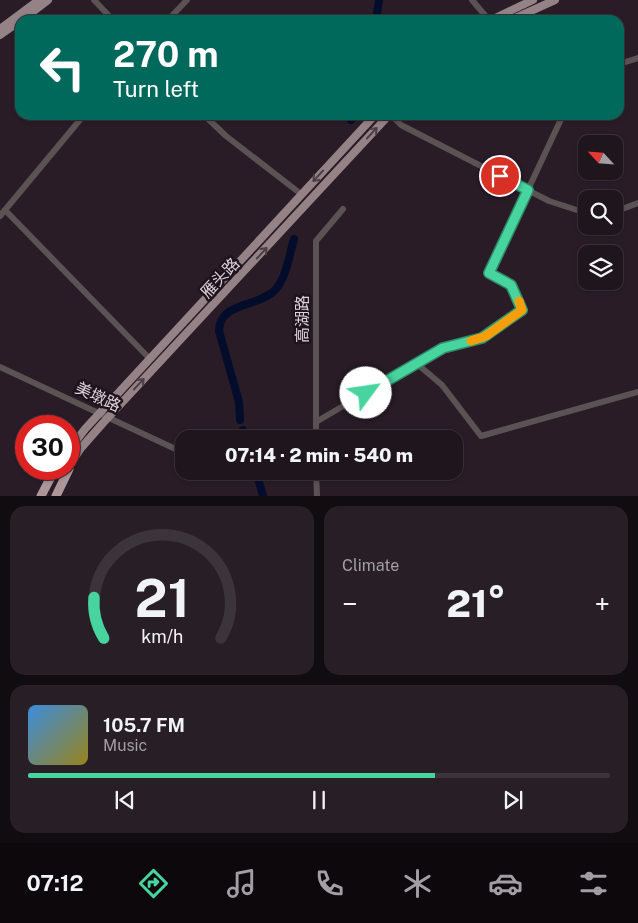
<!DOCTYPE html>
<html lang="en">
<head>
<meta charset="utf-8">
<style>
  body { margin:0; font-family:"Public Sans","Noto Sans SC",sans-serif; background:#271e26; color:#f1f3f6; height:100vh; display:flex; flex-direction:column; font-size:19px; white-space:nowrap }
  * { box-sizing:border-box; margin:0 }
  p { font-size:16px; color:#a19fa4 }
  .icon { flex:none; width:28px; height:28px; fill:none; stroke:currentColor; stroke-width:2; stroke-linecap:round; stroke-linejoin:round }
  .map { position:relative; height:496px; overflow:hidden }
  .side { display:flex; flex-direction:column; gap:10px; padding:10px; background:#110c10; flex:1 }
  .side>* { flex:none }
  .guide { position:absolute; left:15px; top:15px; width:609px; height:105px; border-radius:15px; box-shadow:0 1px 4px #0004,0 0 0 1px #3c343b; background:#00695c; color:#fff; overflow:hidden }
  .needle { width:32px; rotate:296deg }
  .tools { position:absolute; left:578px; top:135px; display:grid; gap:10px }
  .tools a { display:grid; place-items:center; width:45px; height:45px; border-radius:10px; background:#1f151d; box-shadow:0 1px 4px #0004,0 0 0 1px #3c343b; font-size:25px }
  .speed { position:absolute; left:15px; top:415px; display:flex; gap:10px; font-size:25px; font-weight:700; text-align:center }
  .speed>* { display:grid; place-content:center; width:65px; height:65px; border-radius:50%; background:#1f151d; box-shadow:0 1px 4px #0004,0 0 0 1px #3c343b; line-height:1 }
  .speed .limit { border:8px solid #d22; background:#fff; color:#111 }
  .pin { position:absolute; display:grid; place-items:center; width:42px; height:42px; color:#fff; margin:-21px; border:2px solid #fff; border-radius:50%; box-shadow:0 1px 5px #0007 }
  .me { position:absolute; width:55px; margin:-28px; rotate:59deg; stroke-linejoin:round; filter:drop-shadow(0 0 4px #0008) }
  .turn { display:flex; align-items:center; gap:18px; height:105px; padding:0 15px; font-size:22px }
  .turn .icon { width:65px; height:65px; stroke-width:2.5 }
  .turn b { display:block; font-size:35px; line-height:42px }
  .big { font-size:38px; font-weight:800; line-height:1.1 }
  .side .tile { flex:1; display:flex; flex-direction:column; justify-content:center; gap:8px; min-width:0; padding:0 18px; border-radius:15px; background:#271e26 }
  .side .dial { align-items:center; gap:0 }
  .dial svg { height:130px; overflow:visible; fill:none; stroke:#3c343b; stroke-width:7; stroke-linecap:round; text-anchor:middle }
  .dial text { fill:#f1f3f6; stroke:none }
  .song { display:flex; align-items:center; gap:15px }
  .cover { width:60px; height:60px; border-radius:8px; background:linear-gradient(135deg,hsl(210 70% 55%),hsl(50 70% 35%)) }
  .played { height:5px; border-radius:2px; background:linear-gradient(90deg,#47d49e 70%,#3c343b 70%) }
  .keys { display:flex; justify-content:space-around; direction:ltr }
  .heat { display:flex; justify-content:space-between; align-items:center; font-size:28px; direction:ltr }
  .side .tiles { flex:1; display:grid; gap:10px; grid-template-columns:1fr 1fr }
  .tile:last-child { grid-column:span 2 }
  .trip { position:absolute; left:175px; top:430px; width:288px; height:50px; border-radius:15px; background:#1f151d; box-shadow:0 1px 4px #0004,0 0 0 1px #3c343b; font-weight:800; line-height:50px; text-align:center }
  .tabs { display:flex; height:80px; justify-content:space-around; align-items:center; background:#0c080c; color:#a19fa4 }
  .tabs .icon { width:35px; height:35px }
  .tabs .selected { color:#47d49e }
  .tabs b { font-size:22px; color:#f1f3f6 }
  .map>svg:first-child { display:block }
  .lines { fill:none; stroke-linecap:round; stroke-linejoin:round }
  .river { stroke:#030c2a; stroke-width:8 }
  .minor { stroke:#5b5253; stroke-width:6 }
  .major { stroke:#958286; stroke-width:8 }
  .highway { stroke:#ac969a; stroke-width:9 }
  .oneway { stroke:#4e3f47 }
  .route-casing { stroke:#2e8a67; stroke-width:12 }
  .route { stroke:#47d49e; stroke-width:9 }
  .slow { stroke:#f59e0b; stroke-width:9 }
  .labels { text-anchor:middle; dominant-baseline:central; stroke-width:5; stroke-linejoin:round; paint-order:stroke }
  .street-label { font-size:16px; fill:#ddd4db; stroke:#1f131d }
</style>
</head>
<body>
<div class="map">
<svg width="638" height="496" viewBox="0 0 638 496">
  <rect width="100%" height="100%" fill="#291c27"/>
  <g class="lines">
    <g class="river">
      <path d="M 376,20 L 379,0"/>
      <path d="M 351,120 L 352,115"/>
      <path d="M 240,420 L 239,402 L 219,331 C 219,302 259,307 275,290 C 287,276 289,256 294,239"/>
      <path d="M 243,430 L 246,439"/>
      <path d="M 256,471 L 263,496"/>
    </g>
    <g class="minor">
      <path d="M 94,0 L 113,20"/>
      <path d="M 472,0 L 489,20"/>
      <path d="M 168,20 L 187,0"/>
      <path d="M 619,64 L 638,58"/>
      <path d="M 204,115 L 226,136 L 301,194"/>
      <path d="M 391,115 L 401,125 L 549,201 L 586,213"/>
      <path d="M 5,210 L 150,359"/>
      <path d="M 614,212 L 638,203"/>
      <path d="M 0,216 L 84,115"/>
      <path d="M 416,363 L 442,385 L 481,436 L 638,392"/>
      <path d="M 0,367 L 184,453"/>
      <path d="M 316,422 L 438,350 L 482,338 L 523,310 L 511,285 L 489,273 L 563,115"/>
      <path d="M 316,439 L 316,241 L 343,209"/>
      <path d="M 316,471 L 317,496"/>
    </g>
    <g class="major">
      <path d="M 22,20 L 48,0"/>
      <path d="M 491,20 L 533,0"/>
      <path d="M 511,20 L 555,0"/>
      <path d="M 0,29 L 39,0"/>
      <path d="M 0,35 L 20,21"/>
      <path d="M 69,450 L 85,429 L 375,115"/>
      <path d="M 69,466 L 81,448 L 103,423 L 389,115"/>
    </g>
    <g class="highway">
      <path d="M 41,496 L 55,469"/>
      <path d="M 56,496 L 69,469"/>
    </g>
  </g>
  <defs><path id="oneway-shaft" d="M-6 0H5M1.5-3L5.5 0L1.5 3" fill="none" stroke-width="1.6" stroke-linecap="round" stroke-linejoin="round" transform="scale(1.25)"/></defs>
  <g class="oneway">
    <use href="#oneway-shaft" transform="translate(372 133) rotate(-47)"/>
    <use href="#oneway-shaft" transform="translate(318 176) rotate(133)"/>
    <use href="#oneway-shaft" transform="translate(262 253) rotate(-47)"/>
    <use href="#oneway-shaft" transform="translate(139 384) rotate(-47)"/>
  </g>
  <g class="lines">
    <defs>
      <path id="route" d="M 366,393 L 443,348 L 482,338 L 522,310 L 511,285 L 489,273 L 528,190 L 500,176"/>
    </defs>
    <use href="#route" class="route-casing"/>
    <use href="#route" class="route"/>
    <path class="slow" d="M 471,341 L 486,336 L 522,310 L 519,301"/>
  </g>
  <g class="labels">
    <g class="street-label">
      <text transform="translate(220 278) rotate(-47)">雁头路</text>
      <text transform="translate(302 319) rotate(-90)">高湖路</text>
      <text transform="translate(98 397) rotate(25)">美墩路</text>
    </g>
  </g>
</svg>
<div class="tools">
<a><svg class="needle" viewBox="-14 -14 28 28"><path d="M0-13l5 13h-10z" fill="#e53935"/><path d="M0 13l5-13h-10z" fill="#a19fa4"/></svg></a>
<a><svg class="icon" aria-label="search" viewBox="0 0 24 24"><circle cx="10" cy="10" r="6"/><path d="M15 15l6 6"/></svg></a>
<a><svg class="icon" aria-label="layers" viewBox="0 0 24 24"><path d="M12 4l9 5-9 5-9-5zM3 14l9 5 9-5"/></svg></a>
</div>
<div class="speed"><div class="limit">30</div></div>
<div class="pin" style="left:500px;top:176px;background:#d93025"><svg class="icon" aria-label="arrive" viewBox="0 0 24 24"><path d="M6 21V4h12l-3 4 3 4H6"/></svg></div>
<svg class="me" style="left:366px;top:393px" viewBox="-20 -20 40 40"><circle r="19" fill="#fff"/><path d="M0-13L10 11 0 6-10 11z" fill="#47d49e"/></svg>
<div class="trip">07:14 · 2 min · 540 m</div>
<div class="guide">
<div class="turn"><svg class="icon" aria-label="left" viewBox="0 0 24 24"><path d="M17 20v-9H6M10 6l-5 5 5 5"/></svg><div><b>270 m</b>Turn left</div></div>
</div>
</div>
<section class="side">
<div class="tiles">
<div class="tile dial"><svg viewBox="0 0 100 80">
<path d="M14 69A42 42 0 1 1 86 69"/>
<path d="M14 69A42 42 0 0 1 8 44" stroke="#47d49e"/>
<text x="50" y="56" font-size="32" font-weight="700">21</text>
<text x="50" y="72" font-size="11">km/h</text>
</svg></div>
<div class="tile"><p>Climate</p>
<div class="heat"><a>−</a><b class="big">21°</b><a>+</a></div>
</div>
<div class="tile">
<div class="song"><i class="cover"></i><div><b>105.7 FM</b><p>Music</p></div></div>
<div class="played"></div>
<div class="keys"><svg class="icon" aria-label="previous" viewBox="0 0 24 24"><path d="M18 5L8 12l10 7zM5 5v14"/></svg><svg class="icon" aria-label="pause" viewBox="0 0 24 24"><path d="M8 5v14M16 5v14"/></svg><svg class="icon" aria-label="next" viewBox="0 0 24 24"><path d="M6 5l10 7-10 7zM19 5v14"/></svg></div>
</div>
</div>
</section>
<nav class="tabs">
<b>07:12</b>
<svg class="icon selected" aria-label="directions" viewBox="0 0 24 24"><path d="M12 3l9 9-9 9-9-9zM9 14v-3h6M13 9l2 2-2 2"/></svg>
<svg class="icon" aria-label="music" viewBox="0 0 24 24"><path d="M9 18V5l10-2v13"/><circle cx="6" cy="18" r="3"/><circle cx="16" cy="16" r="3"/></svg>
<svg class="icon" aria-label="phone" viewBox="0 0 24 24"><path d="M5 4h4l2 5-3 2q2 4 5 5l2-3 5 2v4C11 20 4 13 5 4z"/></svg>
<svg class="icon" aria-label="climate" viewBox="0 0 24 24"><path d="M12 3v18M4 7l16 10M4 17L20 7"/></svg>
<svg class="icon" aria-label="car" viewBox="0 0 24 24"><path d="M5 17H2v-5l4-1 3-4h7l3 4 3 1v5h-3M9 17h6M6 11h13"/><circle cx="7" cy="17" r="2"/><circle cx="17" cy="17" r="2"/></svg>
<svg class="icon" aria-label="filters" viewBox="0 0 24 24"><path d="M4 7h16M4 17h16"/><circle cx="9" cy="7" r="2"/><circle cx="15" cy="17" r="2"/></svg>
</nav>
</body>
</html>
